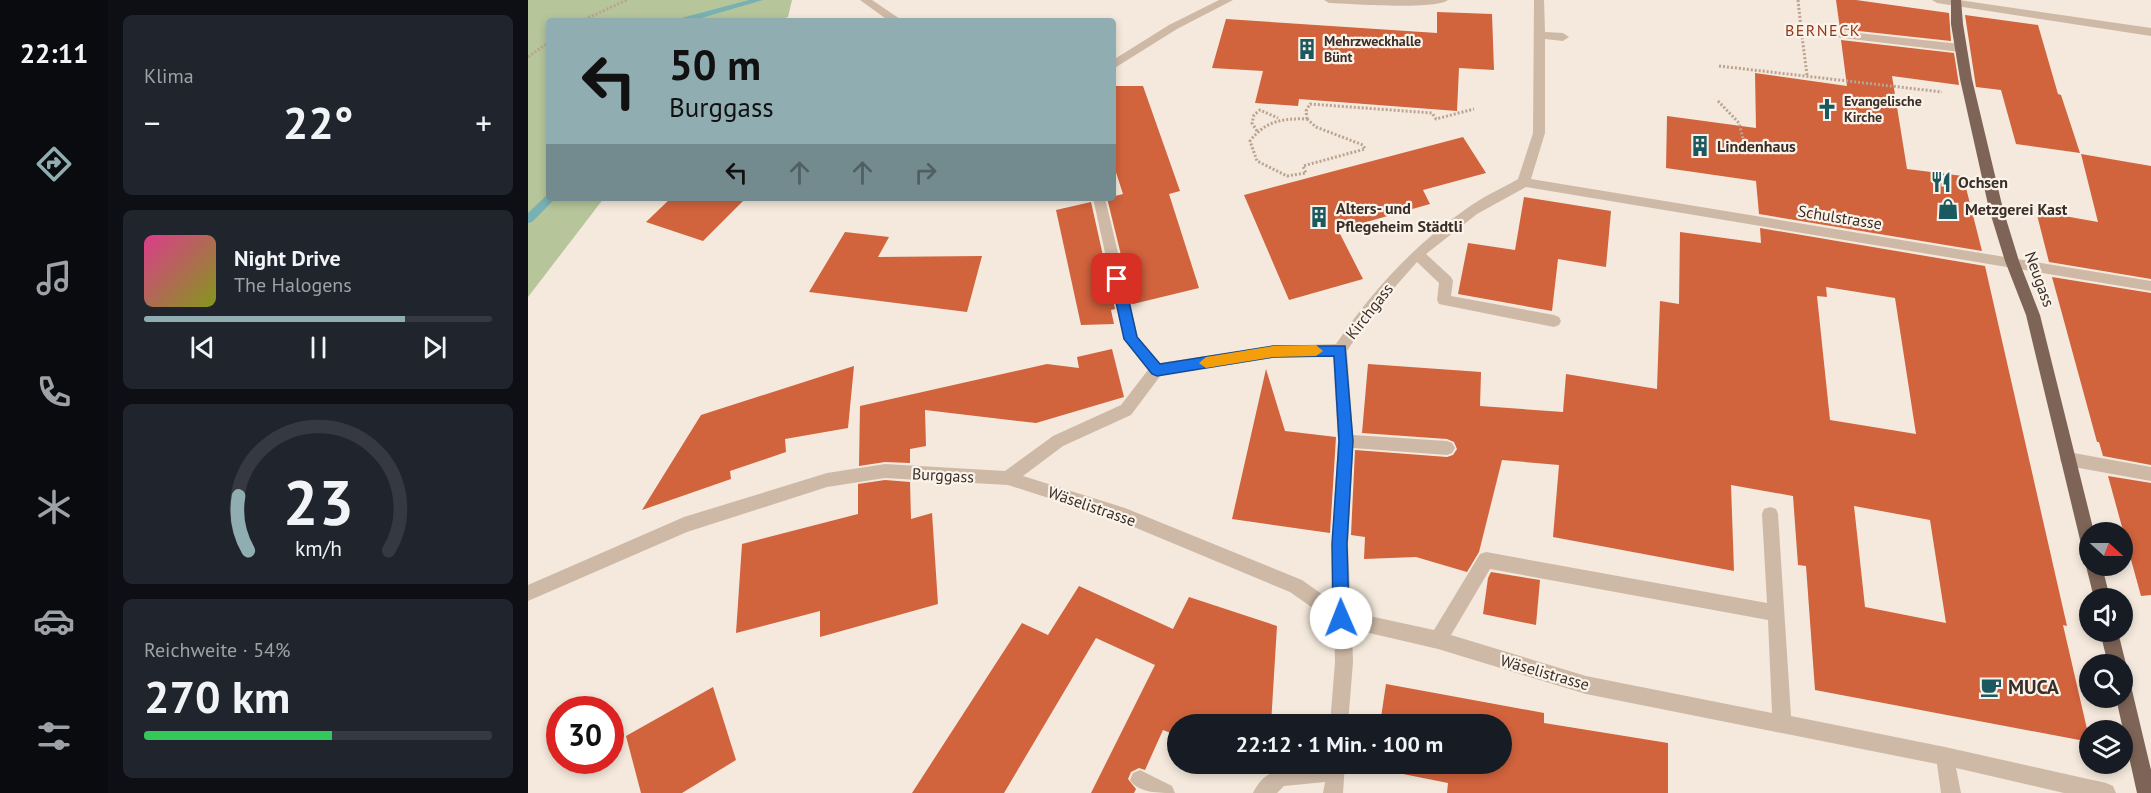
<!DOCTYPE html>
<html lang="de">
<head>
<meta charset="utf-8">
<style>
  body { margin:0; font-family:"PT Sans",sans-serif; background:#20242c; color:#f1f3f6; height:100vh; display:flex; flex-direction:column; font-size:22px; white-space:nowrap }
  * { box-sizing:border-box; margin:0 }
  p { font-size:20px; color:#9ea1a6 }
  .icon { flex:none; width:33px; height:33px; fill:none; stroke:currentColor; stroke-width:2; stroke-linecap:round; stroke-linejoin:round }
  .map { position:relative; flex:1; overflow:hidden }
  .details { display:flex; flex-direction:column; gap:15px; padding:15px; background:#0d0f14; width:420px }
  .details>* { flex:none }
  .banner { position:absolute; left:18px; top:18px; width:570px; height:183px; border-radius:6px; box-shadow:0 3px 9px #0003; background:#90aeb2; color:#111; overflow:hidden }
  .needle { width:39px; rotate:111deg }
  .fabs { position:absolute; left:1551px; top:522px; display:grid; gap:12px }
  .fabs a { display:grid; place-items:center; width:54px; height:54px; border-radius:50%; background:#171b24; box-shadow:0 3px 9px #0003; font-size:30px }
  .speed { position:absolute; left:18px; top:696px; display:flex; gap:12px; font-size:30px; font-weight:700; text-align:center }
  .speed>* { display:grid; place-content:center; width:78px; height:78px; border-radius:50%; background:#171b24; box-shadow:0 3px 9px #0003; line-height:1 }
  .speed .limit { border:9px solid #d22; background:#fff; color:#111 }
  .pin { position:absolute; display:grid; place-items:center; width:51px; height:51px; color:#fff; margin:-26px; border-radius:12px; box-shadow:0 3px 9px #0006 }
  .me { position:absolute; width:66px; margin:-33px; rotate:359deg; stroke-linejoin:round; filter:drop-shadow(0 0 4px #0008) }
  .turn { display:flex; align-items:center; gap:21px; height:126px; padding:0 24px; font-size:27px }
  .turn .icon { width:78px; height:78px; stroke-width:2.5 }
  .turn b { display:block; font-size:42px; line-height:51px }
  .lanes { display:flex; align-items:center; height:57px; padding:0 24px; background:#0003; justify-content:center; gap:30px; direction:ltr }
  .lanes .off { opacity:.35 }
  .big { font-size:45px; font-weight:800; line-height:1.1 }
  .details .tile { flex:1; display:flex; flex-direction:column; justify-content:center; gap:9px; min-width:0; padding:0 21px; border-radius:9px; background:#20242c }
  .details .dial { align-items:center; gap:0 }
  .dial svg { height:156px; overflow:visible; fill:none; stroke:#363941; stroke-width:7; stroke-linecap:round; text-anchor:middle }
  .dial text { fill:#f1f3f6; stroke:none }
  .song { display:flex; align-items:center; gap:18px }
  .cover { width:72px; height:72px; border-radius:9px; background:linear-gradient(135deg,hsl(330 70% 55%),hsl(70 70% 35%)) }
  .played { height:6px; border-radius:3px; background:linear-gradient(90deg,#90aeb2 75%,#363941 75%) }
  .keys { display:flex; justify-content:space-around; direction:ltr }
  .heat { display:flex; justify-content:space-between; align-items:center; font-size:33px; direction:ltr }
  .charge { height:9px; border-radius:4px; background:linear-gradient(90deg,#34c759 54%,#363941 0) }
  .trip { position:absolute; left:639px; top:714px; width:345px; height:60px; border-radius:30px; background:#171b24; box-shadow:0 3px 9px #0003; font-weight:800; line-height:60px; text-align:center }
  main { display:flex; flex:1; min-height:0 }
  .menu { display:flex; flex-direction:column; width:108px; justify-content:space-around; align-items:center; background:#090b0e; color:#9ea1a6 }
  .menu .icon { width:42px; height:42px }
  .menu .current { color:#90aeb2 }
  .menu b { font-size:27px; color:#f1f3f6 }
  .map>svg:first-child { display:block }
  .green { fill:#b6c59a }
  .lines { fill:none; stroke-linecap:round; stroke-linejoin:round }
  .stream { fill:#78b1b4; fill-rule:evenodd }
  .building { fill:#d1633d; fill-rule:evenodd }
  .path { stroke:#baa390; stroke-width:3; stroke-dasharray:2 2; stroke-linecap:butt }
  .minor { fill:#ceb9a6; fill-rule:evenodd }
  .major { fill:#7d6457; fill-rule:evenodd }
  .route { fill:#1a73e8; stroke:#114b97; stroke-width:1.5 }
  .slow { fill:#f59e0b }
  .labels { text-anchor:middle; dominant-baseline:central; stroke-width:4.5; stroke-linejoin:round; paint-order:stroke }
  .far-poi-label { font-size:14px; font-weight:bold; fill:#392e28; stroke:#fbf3e9; text-anchor:start }
  .far-quarter-label { font-size:16px; letter-spacing:1.5px; fill:#903719; stroke:#fbf3e9 }
  .poi-label { font-size:16px; font-weight:bold; fill:#392e28; stroke:#fbf3e9; text-anchor:start }
  .street-label { font-size:16px; fill:#392e28; stroke:#fbf3e9 }
  .near-poi-label { font-size:20px; font-weight:bold; fill:#392e28; stroke:#fbf3e9; text-anchor:start }
</style>
</head>
<body>
<main>
<nav class="menu">
<b>22:11</b>
<svg class="icon current" aria-label="directions" viewBox="0 0 24 24"><path d="M12 3l9 9-9 9-9-9zM9 14v-3h6M13 9l2 2-2 2"/></svg>
<svg class="icon" aria-label="music" viewBox="0 0 24 24"><path d="M9 18V5l10-2v13"/><circle cx="6" cy="18" r="3"/><circle cx="16" cy="16" r="3"/></svg>
<svg class="icon" aria-label="phone" viewBox="0 0 24 24"><path d="M5 4h4l2 5-3 2q2 4 5 5l2-3 5 2v4C11 20 4 13 5 4z"/></svg>
<svg class="icon" aria-label="climate" viewBox="0 0 24 24"><path d="M12 3v18M4 7l16 10M4 17L20 7"/></svg>
<svg class="icon" aria-label="car" viewBox="0 0 24 24"><path d="M5 17H2v-5l4-1 3-4h7l3 4 3 1v5h-3M9 17h6M6 11h13"/><circle cx="7" cy="17" r="2"/><circle cx="17" cy="17" r="2"/></svg>
<svg class="icon" aria-label="filters" viewBox="0 0 24 24"><path d="M4 7h16M4 17h16"/><circle cx="9" cy="7" r="2"/><circle cx="15" cy="17" r="2"/></svg>
</nav>
<section class="details">
<div class="tile"><p>Klima</p>
<div class="heat"><a>−</a><b class="big">22°</b><a>+</a></div>
</div>
<div class="tile">
<div class="song"><i class="cover"></i><div><b>Night Drive</b><p>The Halogens</p></div></div>
<div class="played"></div>
<div class="keys"><svg class="icon" aria-label="previous" viewBox="0 0 24 24"><path d="M18 5L8 12l10 7zM5 5v14"/></svg><svg class="icon" aria-label="pause" viewBox="0 0 24 24"><path d="M8 5v14M16 5v14"/></svg><svg class="icon" aria-label="next" viewBox="0 0 24 24"><path d="M6 5l10 7-10 7zM19 5v14"/></svg></div>
</div>
<div class="tile dial"><svg viewBox="0 0 100 80">
<path d="M14 69A42 42 0 1 1 86 69"/>
<path d="M14 69A42 42 0 0 1 9 41" stroke="#90aeb2"/>
<text x="50" y="56" font-size="32" font-weight="700">23</text>
<text x="50" y="72" font-size="11">km/h</text>
</svg></div>
<div class="tile"><p>Reichweite · 54%</p><b class="big">270 km</b><div class="charge"></div></div>
</section>
<div class="map">
<svg width="1623" height="793" viewBox="0 0 1623 793">
  <rect width="100%" height="100%" fill="#f4e9dc"/>
  <path class="green" d="M 0,0 L 264,0 L 260,17 L 249,21 L 21,21 L 21,198 L 76,198 L 0,297 Z"/>
  <g class="lines">
    <g class="stream">
      <path d="M 221,0 L 235,0 L 163,21 L 149,21 L 150,19 Z"/>
      <path d="M 19,195 L 21,195 L 21,198 L 28,198 L 4,222 L 0,223 L 0,213 Z"/>
    </g>
  </g>
  <g class="building">
    <path d="M 1308,0 L 1328,0 L 1421,13 L 1423,41 L 1312,29 Z"/>
    <path d="M 909,12 L 964,14 L 966,70 L 931,68 L 929,111 L 771,99 L 770,106 L 727,103 L 735,71 L 684,68 L 698,19 L 909,33 Z"/>
    <path d="M 1437,15 L 1510,25 L 1530,94 L 1533,95 L 1552,153 L 1488,144 L 1473,90 L 1448,87 Z"/>
    <path d="M 1313,40 L 1426,53 L 1431,85 L 1364,76 L 1379,169 L 1435,176 L 1454,251 L 1231,214 L 1228,181 L 1138,168 L 1139,116 L 1228,128 L 1227,73 L 1319,86 Z"/>
    <path d="M 585,86 L 615,86 L 652,191 L 641,194 L 671,288 L 605,304 L 579,198 L 595,194 L 585,163 Z"/>
    <path d="M 935,137 L 958,173 L 895,190 L 902,204 L 810,230 L 835,279 L 761,300 L 716,195 Z"/>
    <path d="M 1553,154 L 1623,166 L 1623,279 L 1521,262 L 1508,211 L 1570,222 Z"/>
    <path d="M 996,197 L 1083,211 L 1078,267 L 1030,259 L 1024,311 L 930,294 L 940,243 L 987,250 Z"/>
    <path d="M 143,198 L 218,198 L 175,241 L 118,222 Z"/>
    <path d="M 563,202 L 587,309 L 583,310 L 586,324 L 553,325 L 528,210 Z"/>
    <path d="M 1232,228 L 1457,266 L 1539,626 L 1535,625 L 1562,742 L 1287,690 L 1278,566 L 1270,565 L 1265,496 L 1203,485 L 1206,571 L 1025,537 L 1031,465 L 974,460 L 951,552 L 939,572 L 888,557 L 836,559 L 837,537 L 823,535 L 827,450 L 919,457 L 925,455 L 929,449 L 926,442 L 919,439 L 834,433 L 840,364 L 953,372 L 952,406 L 1035,412 L 1038,374 L 1129,389 L 1132,301 L 1151,304 L 1152,232 L 1233,243 ZM 1298,287 L 1367,298 L 1388,434 L 1302,420 L 1289,296 L 1299,297 ZM 1326,506 L 1402,520 L 1418,623 L 1337,607 Z"/>
    <path d="M 317,232 L 361,237 L 350,257 L 454,256 L 439,312 L 281,292 Z"/>
    <path d="M 1524,277 L 1623,293 L 1623,465 L 1575,456 L 1571,442 L 1569,442 Z"/>
    <path d="M 584,349 L 596,397 L 508,423 L 397,410 L 398,446 L 382,449 L 382,463 L 357,462 L 331,466 L 332,406 L 519,364 L 551,368 L 549,357 Z"/>
    <path d="M 326,366 L 320,428 L 257,439 L 258,452 L 202,471 L 203,479 L 114,510 L 173,415 Z"/>
    <path d="M 738,369 L 757,431 L 808,437 L 802,533 L 704,519 Z"/>
    <path d="M 1580,476 L 1623,483 L 1623,595 L 1613,596 Z"/>
    <path d="M 357,480 L 382,482 L 383,519 L 404,513 L 410,604 L 292,637 L 292,611 L 208,633 L 214,544 L 330,514 L 330,484 Z"/>
    <path d="M 963,572 L 1012,580 L 1008,625 L 955,614 L 960,578 Z"/>
    <path d="M 551,586 L 645,629 L 661,597 L 749,626 L 743,724 L 650,724 L 650,736 L 635,730 L 617,770 L 611,768 L 603,772 L 600,779 L 608,789 L 606,793 L 563,793 L 627,665 L 568,638 L 476,793 L 384,793 L 494,623 L 520,635 Z"/>
    <path d="M 858,684 L 1016,713 L 1016,723 L 1140,743 L 1140,793 L 919,793 L 920,783 L 845,768 L 846,764 L 974,764 L 974,724 L 852,724 Z"/>
    <path d="M 185,687 L 208,760 L 154,793 L 113,793 L 98,736 Z"/>
    <path d="M 712,764 L 740,764 L 740,773 L 737,774 Z"/>
  </g>
  <g class="lines">
    <g class="path">
      <path d="M 1270,0 L 1273,28"/>
      <path d="M 53,21 L 99,0"/>
      <path d="M 0,57 L 21,42"/>
      <path d="M 1191,66 L 1414,92"/>
      <path d="M 1279,75 L 1273,28 L 1287,31"/>
      <path d="M 1190,101 L 1211,123 L 1216,143 L 1238,150"/>
      <path d="M 779,119 L 788,127 L 835,145 L 837,149 L 775,166 L 778,173 L 759,176 L 729,161 L 722,141 C 737,121 755,118 779,119 Z"/>
      <path d="M 779,119 L 778,111 L 782,104 L 904,113 L 908,119 L 946,109"/>
      <path d="M 729,131 L 724,123 L 726,115 L 732,110 L 750,118"/>
    </g>
    <g class="minor">
      <path d="M 332,0 L 344,0 L 375,21 L 361,21 Z"/>
      <path d="M 691,0 L 705,0 L 649,29 L 585,69 L 585,60 L 641,25 Z"/>
      <path d="M 796,0 L 920,0 C 908,10 822,4 801,3 Z"/>
      <path d="M 1006,0 L 1016,0 L 1017,32 L 1035,33 L 1041,37 L 1035,41 L 1017,39 L 1017,133 L 1003,179 L 1623,281 L 1623,291 L 998,187 L 949,214 L 898,254 L 923,277 L 925,281 L 923,296 L 1026,315 L 1031,317 L 1033,321 L 1031,325 L 1026,327 L 911,304 L 909,300 L 911,283 L 889,262 L 844,313 L 819,351 L 825,435 L 919,441 L 924,443 L 927,448 L 924,453 L 919,455 L 825,448 L 820,544 L 823,612 L 906,630 L 952,554 L 958,552 L 1239,603 L 1234,514 L 1236,509 L 1242,507 L 1248,509 L 1250,514 L 1263,716 L 1417,747 L 1578,783 L 1585,786 L 1588,793 L 1536,793 L 1428,768 L 1433,793 L 1413,793 L 1409,764 L 1058,694 L 910,649 L 824,629 L 825,662 L 820,724 L 802,724 L 807,662 L 806,623 L 762,592 L 589,520 L 480,485 L 357,478 L 299,487 L 159,532 L 0,601 L 0,585 L 156,517 L 299,473 L 357,464 L 477,471 L 525,436 L 593,405 L 620,370 L 596,339 L 565,198 L 577,198 L 610,337 L 632,363 L 745,346 L 808,344 C 844,291 885,246 938,209 C 954,197 973,189 990,179 L 1005,133 ZM 805,356 L 810,441 L 804,544 L 805,602 L 774,580 L 597,508 L 495,476 L 535,446 L 603,415 L 633,375 L 745,358 ZM 962,569 L 1240,620 L 1244,713 L 1058,676 L 923,635 Z"/>
      <path d="M 1404,0 L 1431,0 L 1623,28 L 1623,36 L 1409,3 Z"/>
      <path d="M 1311,31 L 1432,44 L 1438,48 L 1432,52 L 1307,37 L 1305,35 Z"/>
      <path d="M 1540,452 L 1623,467 L 1623,481 L 1540,466 L 1534,464 L 1532,459 L 1534,454 Z"/>
      <path d="M 789,764 L 817,764 L 815,793 L 795,793 L 797,782 L 756,786 L 749,793 L 725,793 C 737,766 764,766 789,764 Z"/>
      <path d="M 612,770 L 644,786 L 647,793 C 631,793 610,793 602,780 L 605,773 Z"/>
    </g>
    <g class="major">
      <path d="M 1423,0 L 1433,0 L 1435,24 L 1444,79 L 1475,209 L 1491,261 L 1512,315 L 1566,532 L 1562,532 L 1562,556 L 1556,554 L 1554,548 L 1498,315 L 1477,261 L 1461,209 L 1432,79 L 1423,24 Z"/>
      <path d="M 1560,560 L 1562,566 L 1574,566 L 1582,598 L 1566,598 L 1558,566 Z"/>
      <path d="M 1572,632 L 1590,632 L 1598,664 L 1595,670 L 1594,664 L 1580,664 Z"/>
      <path d="M 1594,677 L 1600,680 L 1603,686 L 1623,770 L 1623,793 L 1609,793 L 1588,698 L 1594,698 Z"/>
    </g>
  </g>
  <path class="route" d="M 589,274 L 596,279 L 609,337 L 632,364 L 745,346 L 817,346 L 825,441 L 819,544 L 821,618 L 819,624 L 813,626 L 808,624 L 805,618 L 804,544 L 811,441 L 806,356 L 745,357 L 629,376 L 624,374 L 596,339 L 583,279 Z"/>
  <path class="slow" d="M 788,345 L 795,351 L 788,356 L 745,357 L 678,368 L 671,363 L 678,357 L 745,346 Z"/>
  <defs>
    <symbol id="building-bare" viewBox="-9 -9 18 18"><path d="M-4-6H4V6H1V3H-1V6H-4ZM-2.5-4.3h1.7v1.8h-1.7ZM.8-4.3h1.7v1.8H.8ZM-2.5-1h1.7V.8h-1.7ZM.8-1h1.7V.8H.8Z" fill="#19595f" stroke="#fbf3e9" stroke-width="2.5" paint-order="stroke"/></symbol>
    <symbol id="church-bare" viewBox="-9 -9 18 18"><path d="M-1.2-6h2.4v3.5h3.3v2.4h-3.3V6h-2.4V-.1h-3.3v-2.4h3.3Z" fill="#19595f" stroke="#fbf3e9" stroke-width="2.5" paint-order="stroke"/></symbol>
    <symbol id="restaurant-bare" viewBox="-9 -9 18 18"><path d="M-5-6h1v4h1v-4h1v4h1v-4h1v5L-1.5 .5V6h-2V.5L-5-1ZM5-6V6H3V1.5H1.5Q1.5-4 5-6Z" fill="#19595f" stroke="#fbf3e9" stroke-width="2.5" paint-order="stroke"/></symbol>
    <symbol id="shop-bare" viewBox="-9 -9 18 18"><path d="M-5-2.5h2.3a2.7 3.5 0 0 1 5.4 0H5L5.5 6h-11ZM-1.5-2.5h3a1.5 2.3 0 0 0-3 0Z" fill="#19595f" stroke="#fbf3e9" stroke-width="2.5" paint-order="stroke"/></symbol>
    <symbol id="cafe-bare" viewBox="-9 -9 18 18"><path d="M-5.5-4.5H6V0H3Q3 3.5 0 3.5H-2.5Q-5.5 3.5-5.5 0ZM3-3.2v2h1.7v-2ZM-6 4.5H4V6H-6Z" fill="#19595f" stroke="#fbf3e9" stroke-width="2.5" paint-order="stroke"/></symbol>
  </defs>
  <g fill-rule="evenodd">
    <use href="#building-bare" x="764" y="34" width="30" height="30"/>
    <use href="#church-bare" x="1284" y="94" width="30" height="30"/>
    <use href="#building-bare" x="1157" y="131" width="30" height="30"/>
    <use href="#restaurant-bare" x="1398" y="167" width="30" height="30"/>
    <use href="#shop-bare" x="1405" y="194" width="30" height="30"/>
    <use href="#building-bare" x="776" y="202" width="30" height="30"/>
    <use href="#cafe-bare" x="1448" y="672" width="30" height="30"/>
  </g>
  <g class="labels">
    <g class="far-poi-label">
      <text x="796" y="41">Mehrzweckhalle<tspan x="796" dy="16">Bünt</tspan></text>
      <text x="1316" y="101">Evangelische<tspan x="1316" dy="16">Kirche</tspan></text>
    </g>
    <g class="far-quarter-label">
      <text x="1295" y="30">BERNECK</text>
    </g>
    <g class="poi-label">
      <text x="1189" y="146">Lindenhaus</text>
      <text x="1430" y="182">Ochsen</text>
      <text x="808" y="208">Alters- und<tspan x="808" dy="18">Pflegeheim Städtli</tspan></text>
      <text x="1437" y="209">Metzgerei Kast</text>
    </g>
    <g class="street-label">
      <text transform="translate(1312 217) rotate(9)">Schulstrasse</text>
      <text transform="translate(1512 279) rotate(70)">Neugass</text>
      <text transform="translate(841 311) rotate(-52)">Kirchgass</text>
      <text transform="translate(415 475) rotate(3)">Burggass</text>
      <text transform="translate(564 506) rotate(19)">Wäselistrasse</text>
      <text transform="translate(1017 672) rotate(16)">Wäselistrasse</text>
    </g>
    <g class="near-poi-label">
      <text x="1480" y="687">MUCA</text>
    </g>
  </g>
</svg>
<div class="fabs">
<a><svg class="needle" viewBox="-14 -14 28 28"><path d="M0-13l5 13h-10z" fill="#e53935"/><path d="M0 13l5-13h-10z" fill="#9ea1a6"/></svg></a>
<a><svg class="icon" aria-label="sound" viewBox="0 0 24 24"><path d="M4 9h4l5-4v14l-5-4H4zM17 9q2 3 0 6"/></svg></a>
<a><svg class="icon" aria-label="search" viewBox="0 0 24 24"><circle cx="10" cy="10" r="6"/><path d="M15 15l6 6"/></svg></a>
<a><svg class="icon" aria-label="layers" viewBox="0 0 24 24"><path d="M12 4l9 5-9 5-9-5zM3 14l9 5 9-5"/></svg></a>
</div>
<div class="speed"><div class="limit">30</div></div>
<div class="pin" style="left:589px;top:279px;background:#d93025"><svg class="icon" aria-label="arrive" viewBox="0 0 24 24"><path d="M6 21V4h12l-3 4 3 4H6"/></svg></div>
<svg class="me" style="left:813px;top:618px" viewBox="-20 -20 40 40"><circle r="19" fill="#fff"/><path d="M0-13L10 11 0 6-10 11z" fill="#1a73e8"/></svg>
<div class="trip">22:12 · 1 Min. · 100 m</div>
<div class="banner">
<div class="turn"><svg class="icon" aria-label="left" viewBox="0 0 24 24"><path d="M17 20v-9H6M10 6l-5 5 5 5"/></svg><div><b>50 m</b>Burggass</div></div>
<div class="lanes"><svg class="icon" aria-label="left" viewBox="0 0 24 24"><path d="M17 20v-9H6M10 6l-5 5 5 5"/></svg><svg class="icon off" aria-label="ahead" viewBox="0 0 24 24"><path d="M12 20V5M6 11l6-6 6 6"/></svg><svg class="icon off" aria-label="ahead" viewBox="0 0 24 24"><path d="M12 20V5M6 11l6-6 6 6"/></svg><svg class="icon off" aria-label="right" viewBox="0 0 24 24"><path d="M7 20v-9h11M14 6l5 5-5 5"/></svg></div>
</div>
</div>
</main>
</body>
</html>
